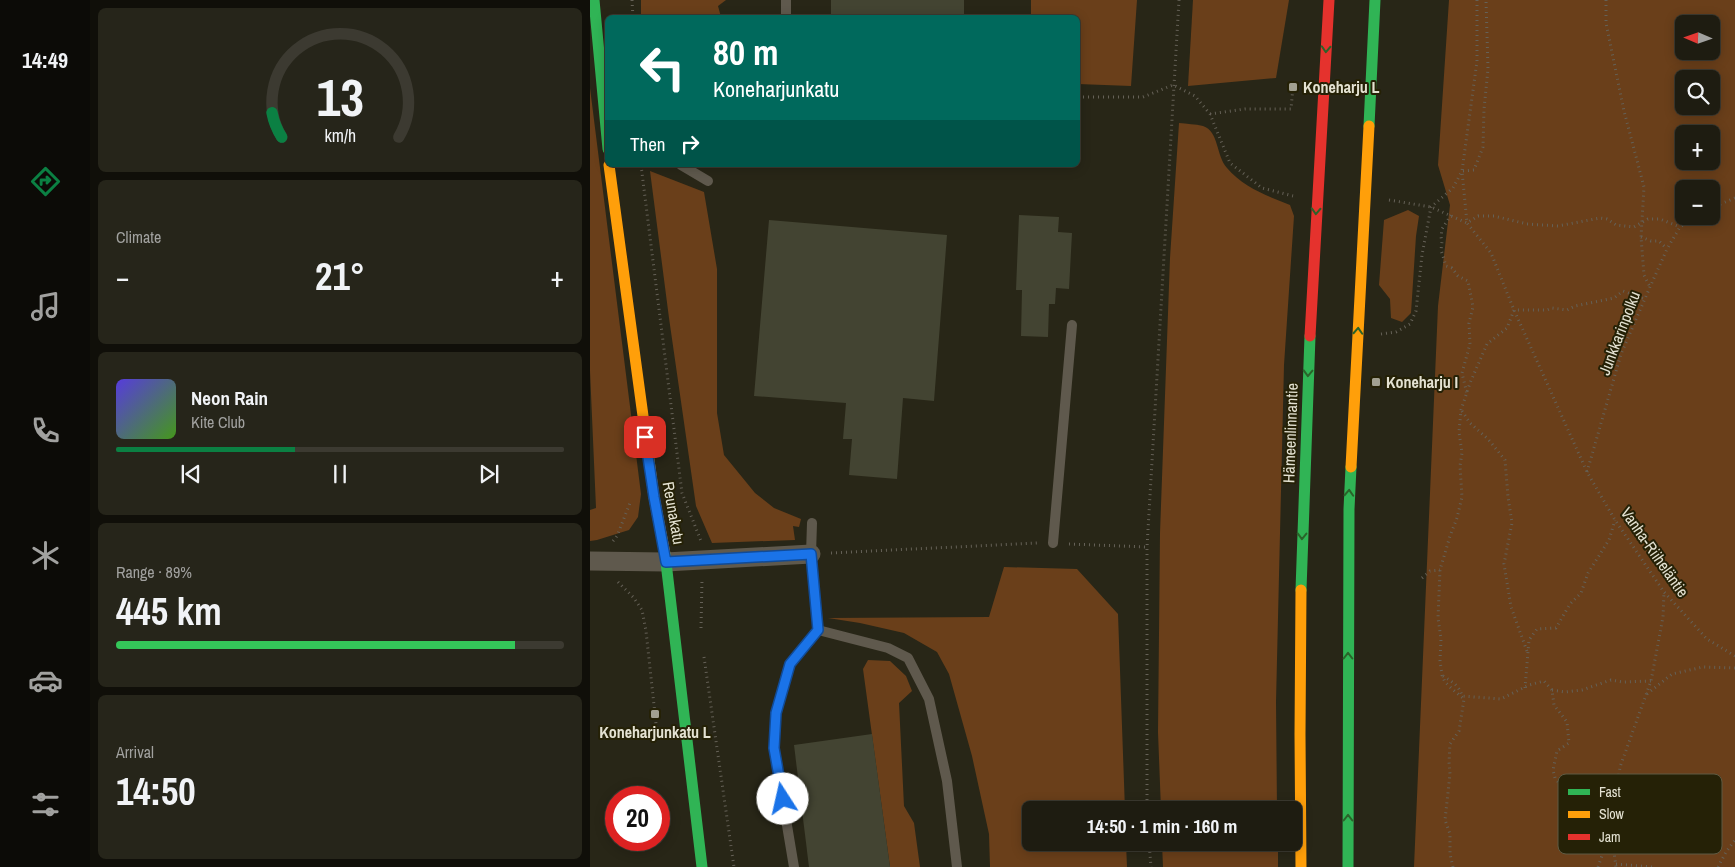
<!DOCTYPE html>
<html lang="en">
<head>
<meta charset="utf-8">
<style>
  body { margin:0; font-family:"Archivo Narrow",sans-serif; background:#26251a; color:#f1f3f6; height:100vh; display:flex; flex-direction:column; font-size:19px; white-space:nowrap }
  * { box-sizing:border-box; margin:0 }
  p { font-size:16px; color:#a1a19f }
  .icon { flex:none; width:28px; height:28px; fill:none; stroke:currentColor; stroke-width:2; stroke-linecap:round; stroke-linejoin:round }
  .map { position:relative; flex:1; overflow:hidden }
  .details { display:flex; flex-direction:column; gap:8px; padding:8px; background:#100f09; width:500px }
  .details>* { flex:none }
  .guide { position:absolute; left:15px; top:15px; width:475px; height:152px; border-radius:8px; box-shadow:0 2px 12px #0003,0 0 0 1px #3c3a31; background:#00695c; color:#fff; overflow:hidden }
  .needle { width:32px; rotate:272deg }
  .buttons { position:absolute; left:1085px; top:15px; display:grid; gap:10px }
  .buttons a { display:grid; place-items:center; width:45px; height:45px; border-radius:8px; background:#1e1c11; box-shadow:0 2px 12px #0003,0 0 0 1px #3c3a31; font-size:25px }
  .speed { position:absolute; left:15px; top:786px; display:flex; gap:10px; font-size:25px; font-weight:700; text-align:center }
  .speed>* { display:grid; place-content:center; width:65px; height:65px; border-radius:50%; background:#1e1c11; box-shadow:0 2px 12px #0003,0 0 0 1px #3c3a31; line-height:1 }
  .speed .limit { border:8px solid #d22; background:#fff; color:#111 }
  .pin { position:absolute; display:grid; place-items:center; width:42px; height:42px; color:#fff; margin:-21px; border-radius:10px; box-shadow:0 2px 8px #0006 }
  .me { position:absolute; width:55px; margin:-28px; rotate:350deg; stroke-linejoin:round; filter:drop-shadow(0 0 4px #0008) }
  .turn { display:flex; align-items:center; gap:18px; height:105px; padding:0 25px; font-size:22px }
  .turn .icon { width:65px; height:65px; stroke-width:2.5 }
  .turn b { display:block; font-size:35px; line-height:42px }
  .then { display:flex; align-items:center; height:48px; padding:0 25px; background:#0003; gap:10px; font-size:19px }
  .big { font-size:38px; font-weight:800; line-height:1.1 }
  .details .tile { flex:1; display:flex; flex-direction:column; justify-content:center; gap:8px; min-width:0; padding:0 18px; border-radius:8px; background:#26251a }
  .details .dial { align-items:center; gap:0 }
  .dial svg { height:130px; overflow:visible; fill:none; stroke:#3c3a31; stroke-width:7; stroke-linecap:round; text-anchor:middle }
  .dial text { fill:#f1f3f6; stroke:none }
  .song { display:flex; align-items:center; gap:15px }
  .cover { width:60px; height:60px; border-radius:8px; background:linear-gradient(135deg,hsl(250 70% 55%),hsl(100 70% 35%)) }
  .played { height:5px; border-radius:2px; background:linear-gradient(90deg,#0b8043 40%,#3c3a31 40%) }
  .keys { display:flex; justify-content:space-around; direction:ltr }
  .heat { display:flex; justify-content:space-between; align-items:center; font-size:28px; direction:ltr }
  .charge { height:8px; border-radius:4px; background:linear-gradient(90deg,#34c759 89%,#3c3a31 0) }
  .trip { position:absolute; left:432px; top:801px; width:280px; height:50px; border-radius:8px; background:#1e1c11; box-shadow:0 2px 12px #0003,0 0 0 1px #3c3a31; font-weight:800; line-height:50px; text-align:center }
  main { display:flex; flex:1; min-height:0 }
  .tab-bar { display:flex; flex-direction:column; width:90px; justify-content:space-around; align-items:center; background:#0c0b07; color:#a1a19f }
  .tab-bar .icon { width:35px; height:35px }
  .tab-bar .on { color:#0b8043 }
  .tab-bar b { font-size:22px; color:#f1f3f6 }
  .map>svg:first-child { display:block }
  .green { fill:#6a3f1a; fill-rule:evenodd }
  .building { fill:#434432 }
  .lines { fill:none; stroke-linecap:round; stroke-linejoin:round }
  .path { stroke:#656157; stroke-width:3; stroke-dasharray:1 4; stroke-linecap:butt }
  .lane { stroke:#5f594d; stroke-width:10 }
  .street { stroke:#5f594d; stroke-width:19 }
  .fast { stroke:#30b455; stroke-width:11 }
  .slow { stroke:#ff9f0a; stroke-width:11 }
  .jam { stroke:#e5322d; stroke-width:11 }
  .oneway { stroke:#2a632a }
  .route-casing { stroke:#114b97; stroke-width:12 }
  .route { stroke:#1a73e8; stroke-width:9 }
  .poi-dot { fill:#a2a091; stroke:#252106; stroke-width:2 }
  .labels { text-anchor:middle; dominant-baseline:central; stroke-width:4; stroke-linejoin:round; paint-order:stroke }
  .poi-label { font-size:16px; font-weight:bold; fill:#e4e2d2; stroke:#252106; text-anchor:start }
  .street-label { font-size:16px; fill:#e4e2d2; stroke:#252106 }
  .key { fill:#252106; stroke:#5e5b43; stroke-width:1 }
  .key-label { font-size:14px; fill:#e4e2d2 }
</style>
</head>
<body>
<main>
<nav class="tab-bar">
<b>14:49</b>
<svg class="icon on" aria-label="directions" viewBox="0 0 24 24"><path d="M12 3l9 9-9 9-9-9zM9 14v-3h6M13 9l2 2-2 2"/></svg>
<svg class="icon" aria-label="music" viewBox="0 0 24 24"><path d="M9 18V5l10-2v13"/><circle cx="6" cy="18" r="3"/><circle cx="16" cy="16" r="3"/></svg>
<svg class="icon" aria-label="phone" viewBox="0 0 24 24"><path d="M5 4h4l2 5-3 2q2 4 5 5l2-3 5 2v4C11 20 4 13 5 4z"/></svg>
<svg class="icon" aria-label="climate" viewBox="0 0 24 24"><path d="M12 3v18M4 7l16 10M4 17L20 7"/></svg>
<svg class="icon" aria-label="car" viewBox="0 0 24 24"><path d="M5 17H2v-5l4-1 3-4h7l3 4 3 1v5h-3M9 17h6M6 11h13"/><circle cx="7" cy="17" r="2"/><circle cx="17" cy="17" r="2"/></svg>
<svg class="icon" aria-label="filters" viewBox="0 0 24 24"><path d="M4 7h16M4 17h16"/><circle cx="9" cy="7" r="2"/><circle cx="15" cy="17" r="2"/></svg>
</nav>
<section class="details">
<div class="tile dial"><svg viewBox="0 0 100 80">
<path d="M14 69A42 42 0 1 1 86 69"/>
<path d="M14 69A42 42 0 0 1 8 54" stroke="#0b8043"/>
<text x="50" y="56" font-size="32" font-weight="700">13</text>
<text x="50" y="72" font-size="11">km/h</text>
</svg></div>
<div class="tile"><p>Climate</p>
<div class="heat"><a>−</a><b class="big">21°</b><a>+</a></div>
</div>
<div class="tile">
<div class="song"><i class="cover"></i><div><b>Neon Rain</b><p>Kite Club</p></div></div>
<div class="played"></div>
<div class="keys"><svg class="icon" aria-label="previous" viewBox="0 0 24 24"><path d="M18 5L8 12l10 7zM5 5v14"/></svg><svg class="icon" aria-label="pause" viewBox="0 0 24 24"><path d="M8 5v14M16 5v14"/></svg><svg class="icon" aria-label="next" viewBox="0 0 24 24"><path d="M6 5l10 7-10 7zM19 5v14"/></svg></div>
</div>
<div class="tile"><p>Range · 89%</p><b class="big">445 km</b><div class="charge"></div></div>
<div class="tile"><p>Arrival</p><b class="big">14:50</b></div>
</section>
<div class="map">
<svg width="1145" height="867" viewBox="0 0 1145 867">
  <rect width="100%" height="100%" fill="#282617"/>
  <g class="green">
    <path d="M 51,0 L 136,0 L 128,6 L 131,17 L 51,18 Z"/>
    <path d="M 441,0 L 547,0 L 541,86 L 488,84 L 488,18 L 441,17 Z"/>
    <path d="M 603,0 L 699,0 L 686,78 L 598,86 Z"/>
    <path d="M 859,0 L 1145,0 L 1145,867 L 824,867 L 848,306 L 860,205 L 848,165 ZM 1094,24 L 1121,24 L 1121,51 L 1094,51 ZM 1094,79 L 1121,79 L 1121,106 L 1094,106 ZM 1094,134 L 1121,134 L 1121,161 L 1094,161 ZM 1094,189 L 1121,189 L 1121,216 L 1094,216 Z"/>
    <path d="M 0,88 L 51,494 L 48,517 L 39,530 L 7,540 L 0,541 L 0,510 L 6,508 L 0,371 Z"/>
    <path d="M 589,123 C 597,124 605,124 613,126 C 629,131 626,156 637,168 C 653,187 677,196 700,205 L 704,216 L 694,365 L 686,702 L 687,810 L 571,810 L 568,732 L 570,533 L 580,258 Z"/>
    <path d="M 60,171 L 114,192 L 127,269 L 127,413 L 134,455 L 165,493 L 184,508 L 211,519 L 209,527 L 203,526 L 205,540 L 122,543 L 106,506 L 79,318 Z"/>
    <path d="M 818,210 L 829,216 L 826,236 L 821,313 L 812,322 L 801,318 L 800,299 L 789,285 L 794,220 Z"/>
    <path d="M 414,567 L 487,569 L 528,614 L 535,810 L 441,810 L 441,842 L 536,843 L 537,867 L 400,867 L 399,834 L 382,756 L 359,674 L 347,652 L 314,633 L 270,623 L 238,618 L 399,617 Z"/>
    <path d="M 278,660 L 300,661 L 316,676 L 322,691 L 309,703 L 314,806 L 324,823 L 330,867 L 300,867 L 273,669 Z"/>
    <path d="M 572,843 L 688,843 L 688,867 L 573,867 Z"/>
  </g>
  <g class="building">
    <rect x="241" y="0" width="133" height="18"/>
    <path d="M 429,215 L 469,217 L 468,232 L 482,233 L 479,289 L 466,288 L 465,304 L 459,304 L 458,337 L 431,336 L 432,290 L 426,290 Z"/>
    <path d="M 179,220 L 357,235 L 344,401 L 313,398 L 307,479 L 259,475 L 262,439 L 253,439 L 256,403 L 164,396 Z"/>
    <path d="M 282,734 L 300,867 L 219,867 L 204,745 Z"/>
  </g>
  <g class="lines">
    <g class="path">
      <path d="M 42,0 L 43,18"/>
      <path d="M 887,0 L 887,61 L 872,171 L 877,223 L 901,253 L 924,310 L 997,472 L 1025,520 L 1074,592 L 1117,639 L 1145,656"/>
      <path d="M 1016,0 L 1016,23 L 1034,111 L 1054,187 L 1051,237 L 1054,275 L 1060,287"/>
      <path d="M 488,97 L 553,97 L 583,85 L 605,96 L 620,114 L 640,163 L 672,188 L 703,196"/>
      <path d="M 620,114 L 655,109 L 701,109 L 703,87"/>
      <path d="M 51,165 L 92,493 L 111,541"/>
      <path d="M 799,200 L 841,207 L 877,223 L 888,216 L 904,216 L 937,224 L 968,226 L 1010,218 L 1017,219 L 1026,225 L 1044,227 L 1058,219 L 1070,219 L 1090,227"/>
      <path d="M 1121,208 L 1145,198"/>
      <path d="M 861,215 L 852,229 L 851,237 L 852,242 L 851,250 L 856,266 L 862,268 L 868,276 L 878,281 L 883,307 L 879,323 L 880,344 L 872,373 L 877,394"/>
      <path d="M 1051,237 L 1061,241 L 1069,241 L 1077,249"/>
      <path d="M 791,334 L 806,332 L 820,324 L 826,311 L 832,255 L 841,207 L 863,188 L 872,171 L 884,170 L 893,147 L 894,109 L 898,69 L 896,0"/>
      <path d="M 872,411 L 880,423 L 898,439 L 915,460 L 918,497 L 922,523 L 914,564 L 921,607 L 938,654"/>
      <path d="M 997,472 L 1031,354 L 1060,287 L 1077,249 L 1090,227 L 1107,216"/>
      <path d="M 23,541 L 27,536 L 40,503"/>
      <path d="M 479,544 L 557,547"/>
      <path d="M 241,553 L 447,543"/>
      <path d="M 832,578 L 840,571 L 850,570"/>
      <path d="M 28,582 L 44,598 L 52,610 L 56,631 L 67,733"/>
      <path d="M 111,628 L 112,579"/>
      <path d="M 114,657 L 144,867"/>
      <path d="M 853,676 C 862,682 869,685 872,696 L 911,699 L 939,685 L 954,681 L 962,690 L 964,705 L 977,722 L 979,743 L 967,751 L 963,770 L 965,778 L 978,794 L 1009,812 L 1021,830 L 1026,867"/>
      <path d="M 935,688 L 939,640 L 947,629 L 966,628 L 980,604 L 991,593 L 998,573 L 1019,540 L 1025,520"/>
      <path d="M 962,690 L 975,692 L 992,690 L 1021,680 L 1033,682 L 1061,681"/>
      <path d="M 1057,694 L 1082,674 L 1113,667 L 1145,668"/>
      <path d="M 557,810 L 557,547 L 589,0"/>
      <path d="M 559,842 L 561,867"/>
      <path d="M 1026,864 L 1062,867"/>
      <path d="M 863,867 L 860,854 L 860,834 L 855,820 L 860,774 L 859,762 L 860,744 L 869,731 L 874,699 L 861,688 L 855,682 L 852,675 L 850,661 L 851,639 L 848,618 L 850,570 L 860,536 L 867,518 L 872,497 L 870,466 L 872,453 L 869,432 L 871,410 L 880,383 L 897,344 L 917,328 L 924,310 L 957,310 L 962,308 L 977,310 L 985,306 L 1024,298 L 1033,291 L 1055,299"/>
      <path d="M 1008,867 L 1021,830 L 1030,767 L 1061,681 L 1073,617 L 1074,592"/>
      <path d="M 1128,867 L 1136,852 L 1145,840"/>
    </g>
    <g class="lane">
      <path d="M 196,0 L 196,18"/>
      <path d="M 91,165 L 118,181"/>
      <path d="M 463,543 L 482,325"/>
      <path d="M 228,630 L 298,648 L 318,658 L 339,699 L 357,781 L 367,867"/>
      <path d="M 204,867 L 184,748 L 186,713 L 200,664 L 228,630 L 221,554 L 222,523"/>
    </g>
    <path class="street" d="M 0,561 L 76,562 L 221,554"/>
    <g class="fast">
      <path d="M 4,0 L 18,149"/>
      <path d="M 779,126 L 785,0"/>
      <path d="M 75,554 L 112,867"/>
      <path d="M 711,590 L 720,336"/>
      <path d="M 758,867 L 759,509 L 761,467"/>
    </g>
    <g class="slow">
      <path d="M 19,165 L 64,497 L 75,554"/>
      <path d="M 761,467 L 779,126"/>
      <path d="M 711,590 L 710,734 L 711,867"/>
    </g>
    <path class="jam" d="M 720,336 L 739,0"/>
  </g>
  <defs><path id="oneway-chevron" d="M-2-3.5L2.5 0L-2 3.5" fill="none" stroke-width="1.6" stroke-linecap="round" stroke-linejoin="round" transform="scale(1.25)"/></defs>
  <g class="oneway">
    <use href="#oneway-chevron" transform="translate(736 49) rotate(93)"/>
    <use href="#oneway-chevron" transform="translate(726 211) rotate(93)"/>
    <use href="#oneway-chevron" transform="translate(768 331) rotate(-87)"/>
    <use href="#oneway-chevron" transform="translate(718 373) rotate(92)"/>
    <use href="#oneway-chevron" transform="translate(759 493) rotate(-87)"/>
    <use href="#oneway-chevron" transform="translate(712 536) rotate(91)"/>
    <use href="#oneway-chevron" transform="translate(758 656) rotate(-90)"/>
    <use href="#oneway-chevron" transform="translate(758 818) rotate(-90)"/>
  </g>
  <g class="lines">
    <defs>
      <path id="route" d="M 55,437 L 64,497 L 76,562 L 221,554 L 228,630 L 200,664 L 186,713 L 184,748 L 193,799"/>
    </defs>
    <use href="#route" class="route-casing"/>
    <use href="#route" class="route"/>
  </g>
  <g class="poi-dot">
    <rect x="698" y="82" width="10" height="10" rx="2.5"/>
    <rect x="781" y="377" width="10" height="10" rx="2.5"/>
    <rect x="60" y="709" width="10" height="10" rx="2.5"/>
  </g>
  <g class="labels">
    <g class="poi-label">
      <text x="713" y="87">Koneharju L</text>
      <text x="796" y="382">Koneharju I</text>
      <text x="65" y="732" text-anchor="middle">Koneharjunkatu L</text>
    </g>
    <g class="street-label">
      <text transform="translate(1029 333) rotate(-69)">Junkkarinpolku</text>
      <text transform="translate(700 433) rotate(-88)">Hämeenlinnantie</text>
      <text transform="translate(84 513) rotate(80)">Reunakatu</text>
      <text transform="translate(1065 552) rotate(55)">Vanha-Riiheläntie</text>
    </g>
  </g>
  <rect x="968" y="774" width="164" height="80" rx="8" class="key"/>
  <rect x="978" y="789" width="22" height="6" fill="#30b455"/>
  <rect x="978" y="811" width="22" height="7" fill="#ff9f0a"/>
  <rect x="978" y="834" width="22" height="6" fill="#e5322d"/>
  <g class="key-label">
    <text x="1009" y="797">Fast</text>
    <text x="1009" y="819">Slow</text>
    <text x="1009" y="842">Jam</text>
  </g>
</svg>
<div class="buttons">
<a><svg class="needle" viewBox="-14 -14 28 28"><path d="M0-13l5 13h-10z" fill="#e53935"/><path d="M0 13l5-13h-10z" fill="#a1a19f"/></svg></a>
<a><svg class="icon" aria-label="search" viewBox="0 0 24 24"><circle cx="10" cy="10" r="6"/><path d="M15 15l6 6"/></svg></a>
<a>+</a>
<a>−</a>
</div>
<div class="speed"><div class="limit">20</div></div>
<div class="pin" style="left:55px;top:437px;background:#d93025"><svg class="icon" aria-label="arrive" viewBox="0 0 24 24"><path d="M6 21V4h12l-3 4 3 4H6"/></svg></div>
<svg class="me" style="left:193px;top:799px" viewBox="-20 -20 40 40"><circle r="19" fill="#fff"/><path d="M0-13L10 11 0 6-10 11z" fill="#1a73e8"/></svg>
<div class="trip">14:50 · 1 min · 160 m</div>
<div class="guide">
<div class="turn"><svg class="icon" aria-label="left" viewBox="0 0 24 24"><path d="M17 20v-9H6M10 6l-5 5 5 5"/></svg><div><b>80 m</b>Koneharjunkatu</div></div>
<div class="then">Then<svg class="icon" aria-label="right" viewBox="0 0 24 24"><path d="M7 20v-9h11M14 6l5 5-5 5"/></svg></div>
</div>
</div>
</main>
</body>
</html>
